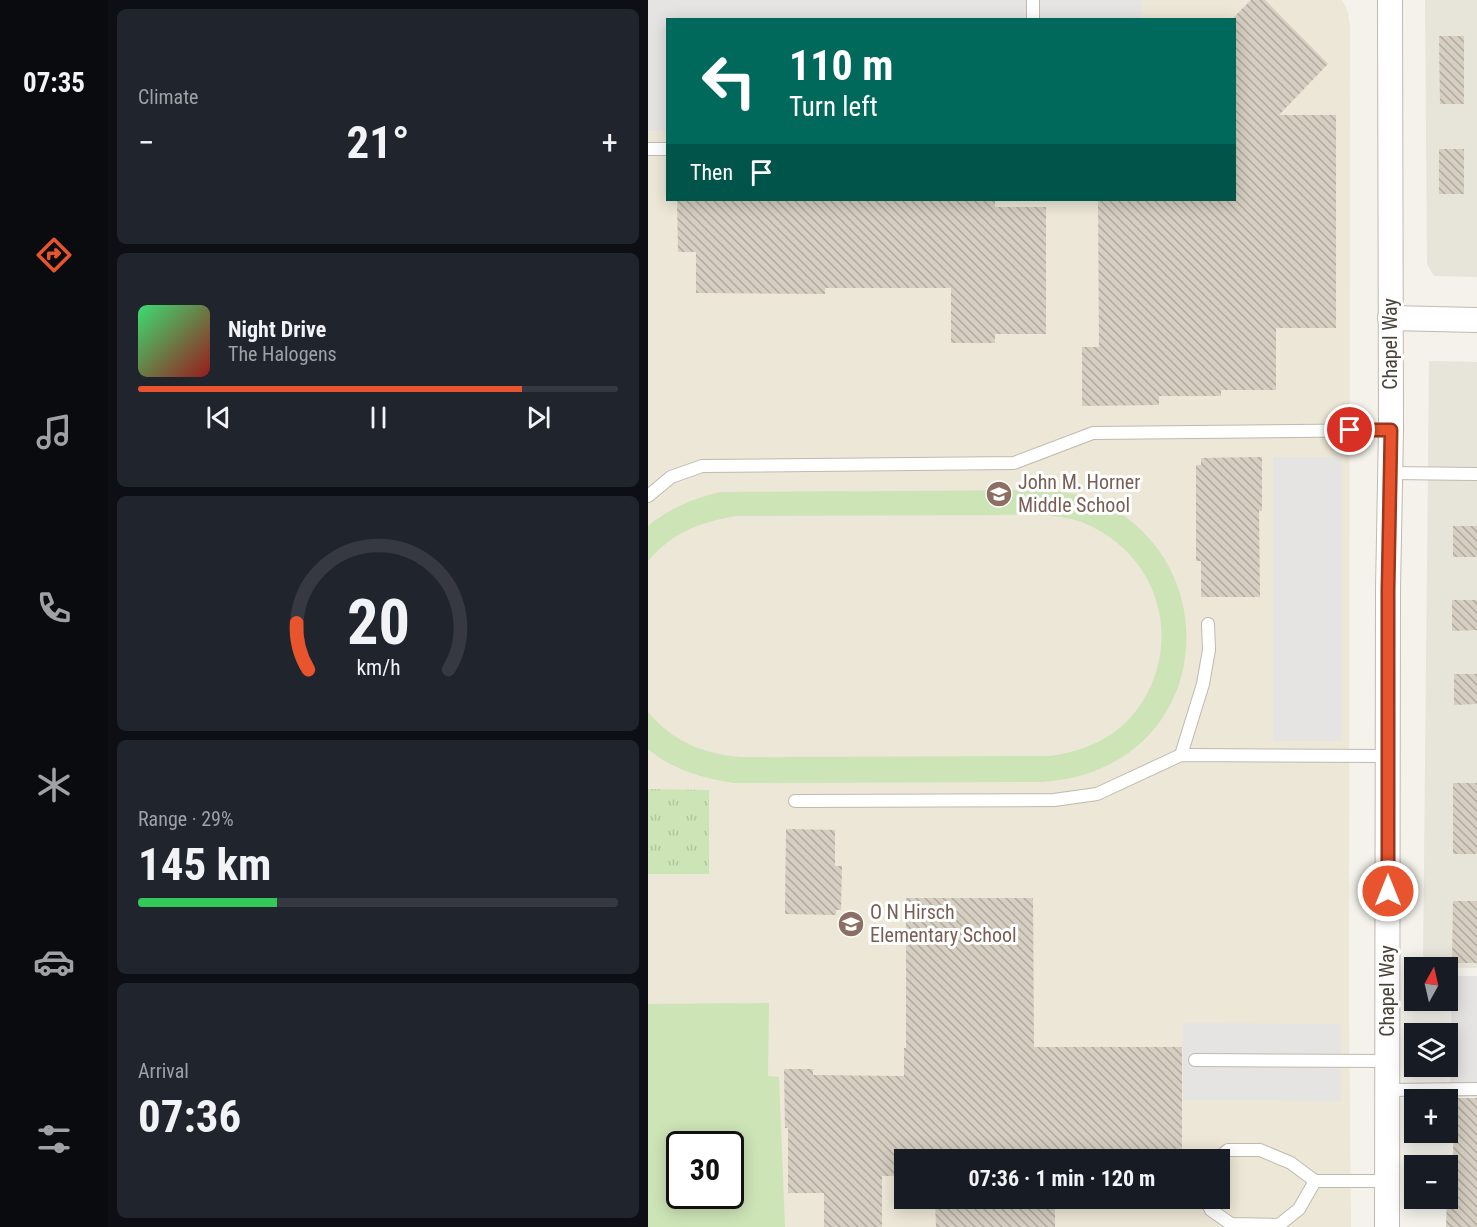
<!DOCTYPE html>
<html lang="en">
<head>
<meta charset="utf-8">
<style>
  body { margin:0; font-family:"Roboto Condensed",sans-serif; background:#20242c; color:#f1f3f6; height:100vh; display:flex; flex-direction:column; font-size:22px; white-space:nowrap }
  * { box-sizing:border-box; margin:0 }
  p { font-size:20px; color:#9ea1a6 }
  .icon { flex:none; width:33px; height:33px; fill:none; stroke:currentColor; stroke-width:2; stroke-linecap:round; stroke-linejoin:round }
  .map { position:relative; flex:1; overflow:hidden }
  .side { display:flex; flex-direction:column; gap:9px; padding:9px; background:#0d0f14; width:540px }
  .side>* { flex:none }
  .banner { position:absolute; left:18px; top:18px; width:570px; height:183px; border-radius:0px; box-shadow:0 3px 15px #0003; background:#00695c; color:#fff; overflow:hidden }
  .needle { width:39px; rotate:8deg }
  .buttons { position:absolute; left:756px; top:957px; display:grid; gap:12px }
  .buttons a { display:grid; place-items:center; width:54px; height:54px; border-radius:0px; background:#171b24; box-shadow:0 3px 15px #0003; font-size:30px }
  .speed { position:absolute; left:18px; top:1131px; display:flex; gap:12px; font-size:30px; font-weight:700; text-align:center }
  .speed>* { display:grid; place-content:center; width:78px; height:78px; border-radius:50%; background:#171b24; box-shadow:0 3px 15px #0003; line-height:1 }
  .speed .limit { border:3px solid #111; border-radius:9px; background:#fff; color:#111 }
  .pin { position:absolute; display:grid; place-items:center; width:51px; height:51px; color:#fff; margin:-26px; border:3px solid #fff; border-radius:50%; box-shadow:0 2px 6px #0007 }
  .me { position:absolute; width:66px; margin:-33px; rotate:0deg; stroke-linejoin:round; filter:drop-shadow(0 0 4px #0008) }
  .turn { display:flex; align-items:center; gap:21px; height:126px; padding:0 24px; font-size:27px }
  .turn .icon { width:78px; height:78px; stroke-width:2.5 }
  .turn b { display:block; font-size:42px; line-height:51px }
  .then { display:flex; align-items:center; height:57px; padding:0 24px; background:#0003; gap:12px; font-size:22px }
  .big { font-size:45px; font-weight:700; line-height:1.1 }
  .side .tile { flex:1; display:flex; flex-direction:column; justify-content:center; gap:9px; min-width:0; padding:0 21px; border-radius:9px; background:#20242c }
  .side .dial { align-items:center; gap:0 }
  .dial svg { height:156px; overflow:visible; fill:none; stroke:#363941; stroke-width:7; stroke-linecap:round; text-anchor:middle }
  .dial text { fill:#f1f3f6; stroke:none }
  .song { display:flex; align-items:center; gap:18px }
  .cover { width:72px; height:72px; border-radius:9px; background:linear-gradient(135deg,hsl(140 70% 55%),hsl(0 70% 35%)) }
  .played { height:6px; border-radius:3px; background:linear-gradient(90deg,#e8542d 80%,#363941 80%) }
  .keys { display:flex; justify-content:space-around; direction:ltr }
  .heat { display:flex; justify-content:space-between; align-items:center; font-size:33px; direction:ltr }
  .charge { height:9px; border-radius:4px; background:linear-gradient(90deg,#34c759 29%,#363941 0) }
  .trip { position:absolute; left:246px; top:1149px; width:336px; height:60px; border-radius:0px; background:#171b24; box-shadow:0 3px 15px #0003; font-weight:700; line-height:60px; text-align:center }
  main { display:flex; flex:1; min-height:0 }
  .tab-bar { display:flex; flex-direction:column; width:108px; justify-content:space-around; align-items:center; background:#090b0e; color:#9ea1a6 }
  .tab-bar .icon { width:42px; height:42px }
  .tab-bar .on { color:#e8542d }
  .tab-bar b { font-size:27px; color:#f1f3f6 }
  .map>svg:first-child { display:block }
  .residential { fill:#e7e4d9 }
  .education { fill:#ece7d6; fill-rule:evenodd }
  .grass { fill:#cde4b7; fill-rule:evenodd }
  .park { fill:url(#park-tufts) }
  .parking { fill:#e6e4e2 }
  .building { fill:url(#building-back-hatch) }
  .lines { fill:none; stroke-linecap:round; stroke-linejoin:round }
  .lane-casing { stroke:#bfbaae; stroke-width:14 }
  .street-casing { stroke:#bfbaae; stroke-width:26 }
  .lane { stroke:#fff; stroke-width:12 }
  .street { stroke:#fff; stroke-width:24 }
  .route-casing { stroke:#97371d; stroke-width:15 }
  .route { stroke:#e8542d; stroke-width:10 }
  .labels { text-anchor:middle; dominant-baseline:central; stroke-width:6; stroke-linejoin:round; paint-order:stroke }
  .street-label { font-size:20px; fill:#484339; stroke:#fff }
  .education-label { font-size:20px; fill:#785e54; stroke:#fff; text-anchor:start }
</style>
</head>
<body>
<main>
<nav class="tab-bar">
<b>07:35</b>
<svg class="icon on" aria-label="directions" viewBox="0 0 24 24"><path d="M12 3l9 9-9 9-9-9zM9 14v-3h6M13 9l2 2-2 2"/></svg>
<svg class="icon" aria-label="music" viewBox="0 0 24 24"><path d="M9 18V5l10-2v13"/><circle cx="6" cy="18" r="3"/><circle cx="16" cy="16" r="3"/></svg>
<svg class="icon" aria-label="phone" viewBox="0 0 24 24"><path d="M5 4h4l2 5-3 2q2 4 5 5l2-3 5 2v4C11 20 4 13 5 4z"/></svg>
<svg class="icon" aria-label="climate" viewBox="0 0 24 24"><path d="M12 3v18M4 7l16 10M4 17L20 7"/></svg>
<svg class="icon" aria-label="car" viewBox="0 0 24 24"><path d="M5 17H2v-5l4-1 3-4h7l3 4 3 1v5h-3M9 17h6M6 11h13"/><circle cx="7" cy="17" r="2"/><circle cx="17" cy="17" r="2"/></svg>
<svg class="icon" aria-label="filters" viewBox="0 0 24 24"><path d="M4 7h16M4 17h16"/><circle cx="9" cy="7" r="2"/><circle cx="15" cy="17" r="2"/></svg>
</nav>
<section class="side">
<div class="tile"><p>Climate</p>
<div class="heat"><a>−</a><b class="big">21°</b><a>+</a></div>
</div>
<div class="tile">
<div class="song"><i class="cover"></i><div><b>Night Drive</b><p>The Halogens</p></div></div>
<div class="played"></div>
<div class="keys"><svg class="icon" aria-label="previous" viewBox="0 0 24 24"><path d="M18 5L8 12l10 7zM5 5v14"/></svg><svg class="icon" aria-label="pause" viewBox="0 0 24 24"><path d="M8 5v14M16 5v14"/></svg><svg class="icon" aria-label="next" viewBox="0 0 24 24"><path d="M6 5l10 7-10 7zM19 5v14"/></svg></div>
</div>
<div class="tile dial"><svg viewBox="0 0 100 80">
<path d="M14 69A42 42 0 1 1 86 69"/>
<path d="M14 69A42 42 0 0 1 8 45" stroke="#e8542d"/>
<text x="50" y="56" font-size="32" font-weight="700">20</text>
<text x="50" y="72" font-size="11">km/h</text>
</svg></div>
<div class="tile"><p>Range · 29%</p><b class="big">145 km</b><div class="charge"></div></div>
<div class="tile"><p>Arrival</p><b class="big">07:36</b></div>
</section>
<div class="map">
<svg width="829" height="1227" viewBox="0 0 829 1227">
  <defs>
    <pattern id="park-tufts" width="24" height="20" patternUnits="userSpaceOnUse" patternTransform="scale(1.5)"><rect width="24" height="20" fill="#cde4b7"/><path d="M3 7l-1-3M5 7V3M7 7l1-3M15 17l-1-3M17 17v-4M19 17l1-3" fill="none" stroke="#b2c59e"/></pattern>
    <pattern id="building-back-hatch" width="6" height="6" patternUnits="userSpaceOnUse" patternTransform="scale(1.5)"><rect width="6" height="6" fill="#d5cec1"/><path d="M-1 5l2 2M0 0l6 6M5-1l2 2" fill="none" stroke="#afa99e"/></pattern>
  </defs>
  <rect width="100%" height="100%" fill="#f4f2eb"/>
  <g class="residential">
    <path d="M 777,0 L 829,0 L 829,277 L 786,276 L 779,264 Z"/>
    <path d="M 781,361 L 829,362 L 829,968 L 775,967 Z"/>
  </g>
  <path class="education" d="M 0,0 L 694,0 L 700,12 L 702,27 L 701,1009 L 703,1227 L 0,1227 ZM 20,20 L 586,20 L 586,200 L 20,200 ZM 32,1144 L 82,1144 L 82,1196 L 32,1196 ZM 256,1160 L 572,1160 L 572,1198 L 256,1198 Z"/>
  <g class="grass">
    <path d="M 398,490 C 412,492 425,493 438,497 C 465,506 488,522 505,543 C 563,614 544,725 460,765 C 439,776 417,780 393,782 L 86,783 C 54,778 25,770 0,749 L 0,712 C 26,742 53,753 92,757 L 401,756 C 425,753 446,746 465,733 C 487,718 502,693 509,669 C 526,607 494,547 436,523 C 424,518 412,517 400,515 L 88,516 C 52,522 24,533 0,561 L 0,526 C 22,508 46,498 73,492 Z"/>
    <path d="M 121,1003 L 120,1076 L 131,1077 L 137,1227 L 0,1227 L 0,1004 ZM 32,1144 L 82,1144 L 82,1196 L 32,1196 Z"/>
  </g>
  <path class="park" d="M 0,789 L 61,790 L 61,874 L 0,874 Z"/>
  <g class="parking">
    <path d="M 0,0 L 493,0 L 493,19 L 20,20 L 19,131 L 0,131 Z"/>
    <rect x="625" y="457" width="69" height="284"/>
    <path d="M 804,976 L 829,976 L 829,1097 L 802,1097 Z"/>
    <path d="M 535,1023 L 693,1024 L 693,1101 L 535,1100 Z"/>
  </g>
  <g class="building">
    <path d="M 603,0 L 617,0 L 680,64 L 631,115 L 688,115 L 688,328 L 628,328 L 628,390 L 573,390 L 573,396 L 511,396 L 511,405 L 434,406 L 434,347 L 451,347 L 450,200 L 586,200 L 586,17 Z"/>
    <path d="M 791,36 L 816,36 L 816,104 L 792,104 Z"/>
    <rect x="791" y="149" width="25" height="45"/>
    <path d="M 29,200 L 347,200 L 347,207 L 398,207 L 398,334 L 347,334 L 347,343 L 303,343 L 303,288 L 177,288 L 177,294 L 48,293 L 48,252 L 30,252 Z"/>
    <path d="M 614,457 L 614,511 L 611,511 L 612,597 L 553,597 L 553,561 L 548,561 L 548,465 L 553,465 L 553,458 Z"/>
    <rect x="805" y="526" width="24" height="31"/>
    <path d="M 804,600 L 829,600 L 829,630 L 804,631 Z"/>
    <path d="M 806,674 L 829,674 L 829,704 L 806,705 Z"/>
    <rect x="805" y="783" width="24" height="71"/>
    <path d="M 138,829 L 187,830 L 187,866 L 194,866 L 193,910 L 188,910 L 188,915 L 137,914 Z"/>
    <path d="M 258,898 L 385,898 L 386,1047 L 534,1047 L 534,1160 L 256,1160 L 256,1176 L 234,1176 L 234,1227 L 176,1227 L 176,1193 L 140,1193 L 140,1128 L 137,1128 L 136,1069 L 165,1069 L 165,1075 L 256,1076 L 256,1048 L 258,1048 Z"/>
    <path d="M 805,901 L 829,901 L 829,963 L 804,963 Z"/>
    <path d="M 806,1098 L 829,1098 L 829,1227 L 798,1227 L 800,1172 L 802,1172 L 802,1165 L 805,1165 Z"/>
    <path d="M 287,1198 L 407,1198 L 407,1227 L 288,1227 Z"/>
  </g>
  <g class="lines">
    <defs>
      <g id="lane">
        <path d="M 385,0 L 385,20"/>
        <path d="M 0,149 L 20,149"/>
        <path d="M 742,473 L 829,474"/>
        <path d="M 0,496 L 23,477 L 54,466 L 366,463 L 445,433 L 743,430"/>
        <path d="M 533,755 L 555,684 L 561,650 L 560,624"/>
        <path d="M 147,801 L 406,800 L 449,794 L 533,755 L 740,756"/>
        <path d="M 547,1060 L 739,1061"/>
        <path d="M 739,1090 L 829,1089"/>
        <path d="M 568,1160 L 580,1150 L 612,1150 L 643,1163 L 667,1181 L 739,1181"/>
        <path d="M 557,1198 L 563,1210 L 583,1224 L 631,1225 L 651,1209 L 667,1181"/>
      </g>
      <g id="street">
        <path d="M 742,318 L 829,320"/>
        <path d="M 739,1227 L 740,590 L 743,430 L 742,0"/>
      </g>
    </defs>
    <use href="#lane" class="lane-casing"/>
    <use href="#street" class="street-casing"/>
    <use href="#lane" class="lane"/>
    <use href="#street" class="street"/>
  </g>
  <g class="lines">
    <defs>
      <path id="route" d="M 702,430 L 743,430 L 740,590 L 740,891"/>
    </defs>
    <use href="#route" class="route-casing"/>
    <use href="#route" class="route"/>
  </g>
  <defs>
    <symbol id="school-disc" viewBox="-11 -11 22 22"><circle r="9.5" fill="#8d6e63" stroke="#fff"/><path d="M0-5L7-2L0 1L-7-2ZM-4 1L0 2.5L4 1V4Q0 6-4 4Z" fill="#fff"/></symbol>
  </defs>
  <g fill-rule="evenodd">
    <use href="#school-disc" x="336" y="479" width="30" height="30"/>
    <use href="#school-disc" x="188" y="909" width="30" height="30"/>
  </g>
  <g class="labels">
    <g class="street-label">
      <text transform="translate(742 344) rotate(-90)">Chapel Way</text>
      <text transform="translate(739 991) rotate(-90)">Chapel Way</text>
    </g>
    <g class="education-label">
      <text x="370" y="482">John M. Horner<tspan x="370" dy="23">Middle School</tspan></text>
      <text x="222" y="912">O N Hirsch<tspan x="222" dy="23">Elementary School</tspan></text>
    </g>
  </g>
</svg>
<div class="buttons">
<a><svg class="needle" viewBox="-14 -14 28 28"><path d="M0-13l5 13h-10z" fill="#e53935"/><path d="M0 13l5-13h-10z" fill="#9ea1a6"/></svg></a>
<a><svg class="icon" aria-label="layers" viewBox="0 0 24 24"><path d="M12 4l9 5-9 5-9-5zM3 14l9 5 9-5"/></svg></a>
<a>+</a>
<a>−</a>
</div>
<div class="speed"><div class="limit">30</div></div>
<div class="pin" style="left:702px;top:430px;background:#d93025"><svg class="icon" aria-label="arrive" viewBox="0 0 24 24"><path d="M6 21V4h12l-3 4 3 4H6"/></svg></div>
<svg class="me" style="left:740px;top:891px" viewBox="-20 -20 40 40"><circle r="17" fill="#e8542d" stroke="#fff" stroke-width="3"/><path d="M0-11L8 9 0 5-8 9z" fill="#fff"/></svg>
<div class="trip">07:36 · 1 min · 120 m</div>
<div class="banner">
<div class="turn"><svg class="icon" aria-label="left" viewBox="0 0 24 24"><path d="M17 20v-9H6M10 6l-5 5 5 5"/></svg><div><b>110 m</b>Turn left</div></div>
<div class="then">Then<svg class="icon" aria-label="arrive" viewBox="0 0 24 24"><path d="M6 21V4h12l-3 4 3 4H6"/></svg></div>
</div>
</div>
</main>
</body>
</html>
